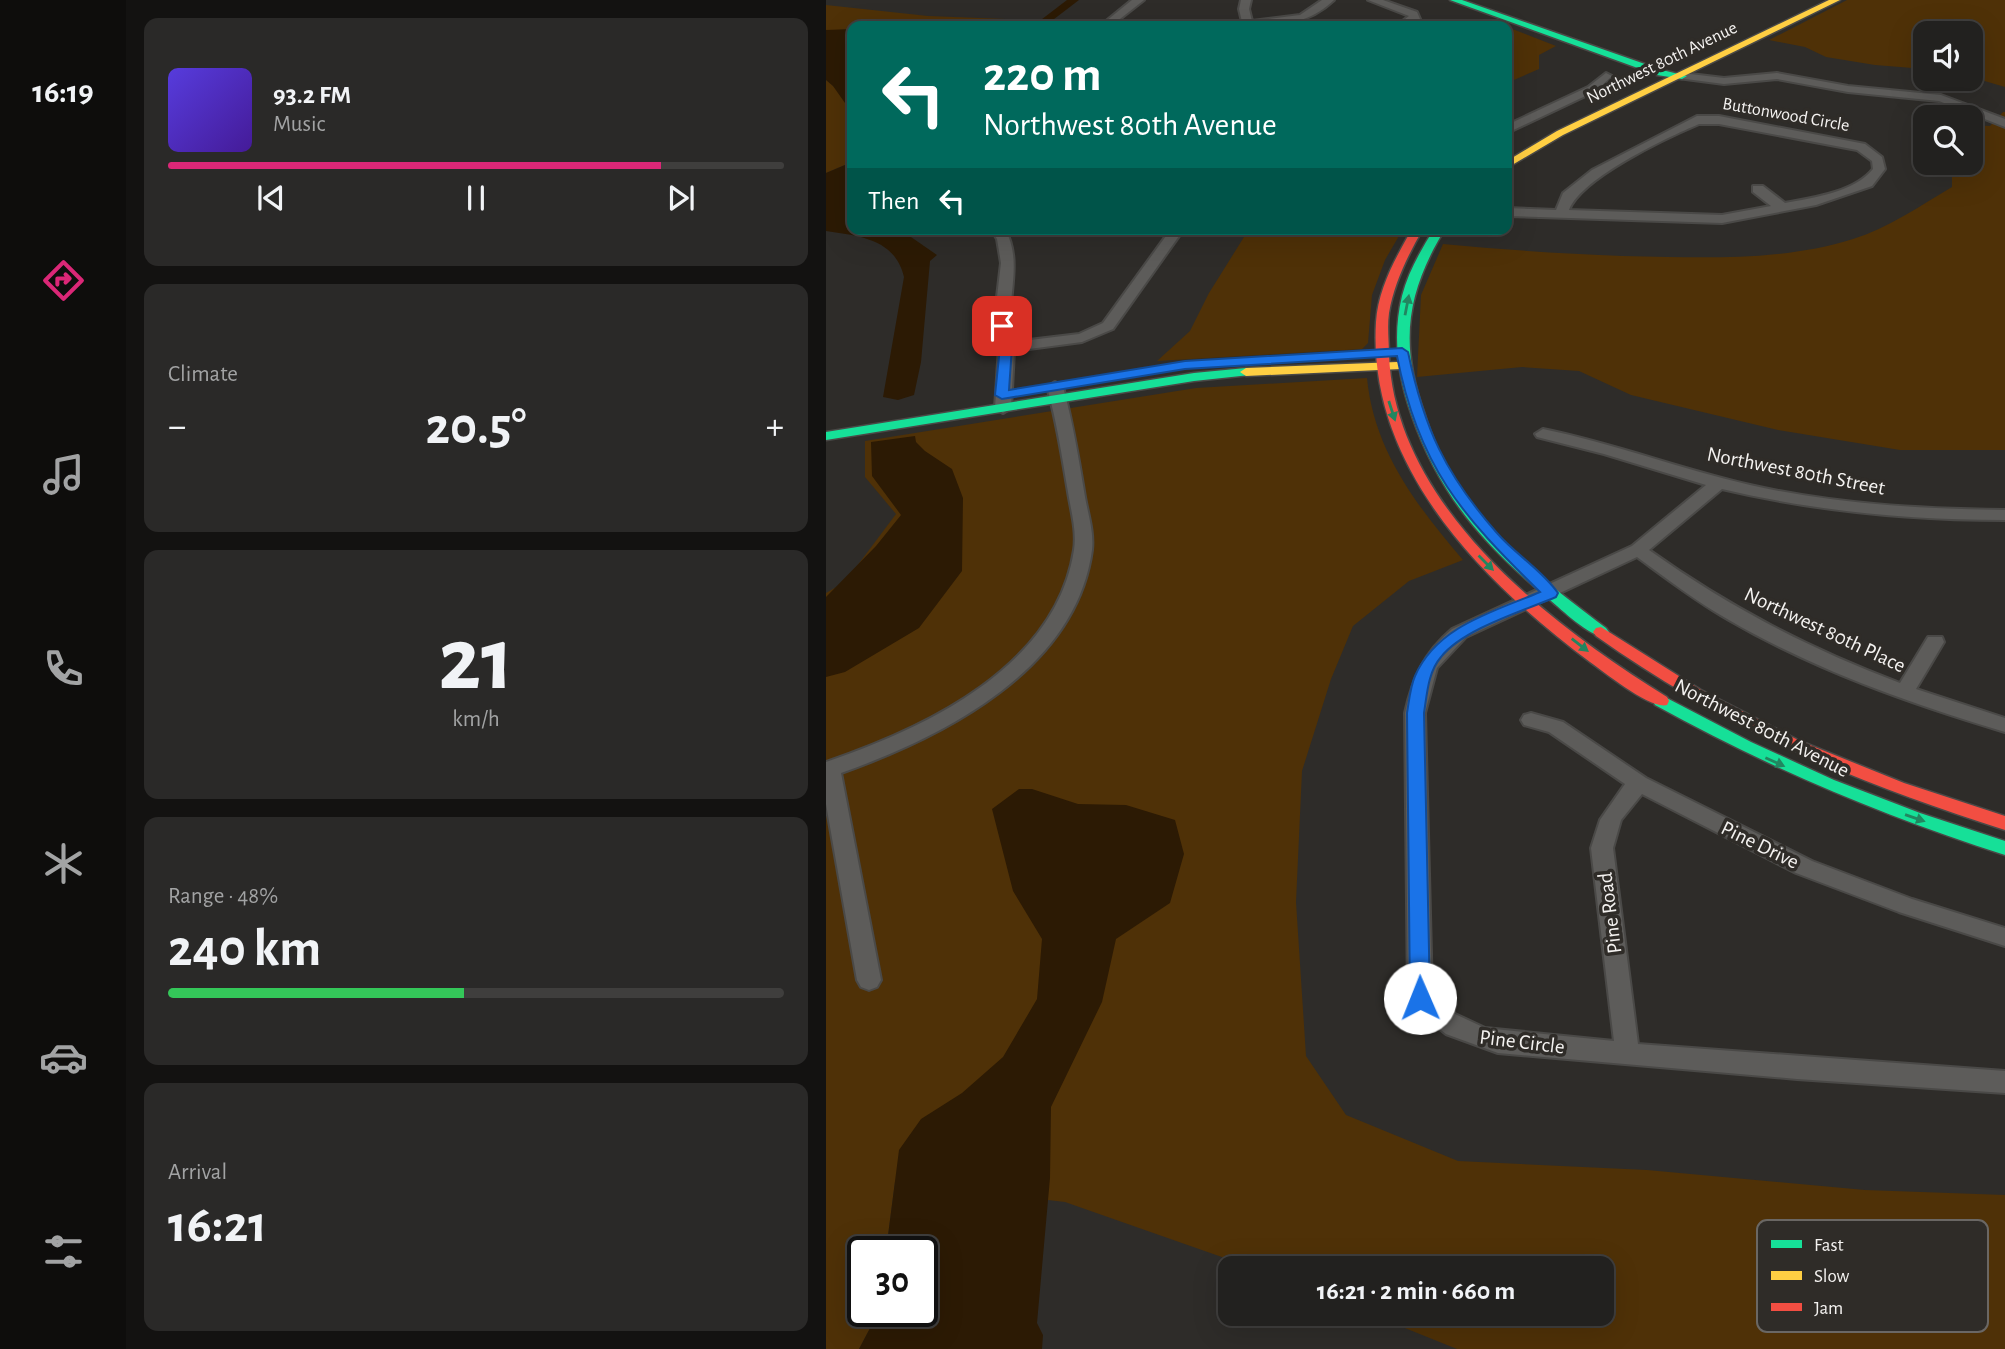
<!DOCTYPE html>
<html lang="en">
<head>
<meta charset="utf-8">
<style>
  body { margin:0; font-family:"Alegreya Sans",sans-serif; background:#2a2928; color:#f1f3f6; height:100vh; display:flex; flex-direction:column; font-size:26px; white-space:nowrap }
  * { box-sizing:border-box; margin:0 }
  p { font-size:23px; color:#a2a3a4 }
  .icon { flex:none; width:38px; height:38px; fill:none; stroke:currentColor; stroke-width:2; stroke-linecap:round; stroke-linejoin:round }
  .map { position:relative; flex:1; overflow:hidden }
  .details { display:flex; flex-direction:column; gap:18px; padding:18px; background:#131211; width:700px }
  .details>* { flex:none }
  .hud { position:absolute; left:21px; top:21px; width:665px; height:214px; border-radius:14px; box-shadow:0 7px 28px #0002,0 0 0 2px #3f3e3d; background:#00695c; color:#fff; overflow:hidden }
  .controls { position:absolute; left:1087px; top:21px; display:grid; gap:14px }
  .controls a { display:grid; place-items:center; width:70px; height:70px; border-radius:14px; background:#22211f; box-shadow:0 7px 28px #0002,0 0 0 2px #3f3e3d; font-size:35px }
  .speed { position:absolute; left:21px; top:1236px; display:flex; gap:14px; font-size:35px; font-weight:700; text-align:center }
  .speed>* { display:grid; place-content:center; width:91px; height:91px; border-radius:50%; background:#22211f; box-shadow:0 7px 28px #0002,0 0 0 2px #3f3e3d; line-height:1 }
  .speed .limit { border:4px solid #111; border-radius:10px; background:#fff; color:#111 }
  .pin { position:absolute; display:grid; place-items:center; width:60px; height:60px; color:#fff; margin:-30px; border-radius:14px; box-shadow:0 4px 10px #0006 }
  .me { position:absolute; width:77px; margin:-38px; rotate:359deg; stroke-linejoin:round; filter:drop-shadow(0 0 5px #0008) }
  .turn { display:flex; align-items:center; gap:24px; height:147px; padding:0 21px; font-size:32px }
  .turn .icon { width:91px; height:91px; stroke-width:2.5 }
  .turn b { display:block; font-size:49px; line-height:60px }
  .then { display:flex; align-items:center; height:66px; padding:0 21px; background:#0003; gap:14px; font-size:26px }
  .big { font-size:52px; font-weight:700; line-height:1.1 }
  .details .widget { flex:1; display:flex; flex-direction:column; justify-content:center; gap:10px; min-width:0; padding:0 24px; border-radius:14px; background:#2a2928 }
  .details .dial { align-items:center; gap:0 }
  .dial b { font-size:91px; line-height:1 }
  .song { display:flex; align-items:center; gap:21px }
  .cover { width:84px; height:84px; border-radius:10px; background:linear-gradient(135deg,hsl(250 70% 55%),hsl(260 70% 35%)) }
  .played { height:7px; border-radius:4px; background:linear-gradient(90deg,#db2777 80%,#3f3e3d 80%) }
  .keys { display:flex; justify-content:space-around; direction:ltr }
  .heat { display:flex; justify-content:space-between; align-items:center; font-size:38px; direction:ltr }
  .charge { height:10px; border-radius:5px; background:linear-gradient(90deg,#34c759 48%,#3f3e3d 0) }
  .trip { position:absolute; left:392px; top:1256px; width:396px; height:70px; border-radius:14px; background:#22211f; box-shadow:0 7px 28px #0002,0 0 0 2px #3f3e3d; font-weight:700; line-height:70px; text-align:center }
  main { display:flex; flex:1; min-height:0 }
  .tabs { display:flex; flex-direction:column; width:126px; justify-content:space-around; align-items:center; background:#0e0d0c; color:#a2a3a4 }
  .tabs .icon { width:49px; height:49px }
  .tabs .current { color:#db2777 }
  .tabs b { font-size:32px; color:#f1f3f6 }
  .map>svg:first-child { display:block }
  .green { fill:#4f3107 }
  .water { fill:#2c1a04 }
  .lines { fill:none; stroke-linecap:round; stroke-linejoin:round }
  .canal { fill:#2c1a04; fill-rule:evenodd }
  .street-casing { stroke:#4a4947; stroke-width:4 }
  .fast-casing { stroke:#4a4947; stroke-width:3 }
  .slow-casing { stroke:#4a4947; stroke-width:3 }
  .jam-casing { stroke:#4a4947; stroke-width:3 }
  .street { fill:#5d5c5a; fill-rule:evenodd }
  .fast { fill:#16e098; fill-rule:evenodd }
  .slow { fill:#ffcf43; fill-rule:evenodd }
  .jam { fill:#f24e42; fill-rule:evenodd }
  .oneway { fill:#228660 }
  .route { fill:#1a73e8; stroke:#114b97; stroke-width:2 }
  .labels { text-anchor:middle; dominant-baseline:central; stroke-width:7; stroke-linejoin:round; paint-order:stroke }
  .far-street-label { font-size:18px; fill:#f4f2f0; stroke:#2f2c28 }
  .street-label { font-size:21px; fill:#f4f2f0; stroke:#2f2c28 }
  .key { fill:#2f2c28; stroke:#6a6764; stroke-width:2 }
  .key-label { font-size:19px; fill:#f4f2f0 }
</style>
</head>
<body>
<main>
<nav class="tabs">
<b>16:19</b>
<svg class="icon current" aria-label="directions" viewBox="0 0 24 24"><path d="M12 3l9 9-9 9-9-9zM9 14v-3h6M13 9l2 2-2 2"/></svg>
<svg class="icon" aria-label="music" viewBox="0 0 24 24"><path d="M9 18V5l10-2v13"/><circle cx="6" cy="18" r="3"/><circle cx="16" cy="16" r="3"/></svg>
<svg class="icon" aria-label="phone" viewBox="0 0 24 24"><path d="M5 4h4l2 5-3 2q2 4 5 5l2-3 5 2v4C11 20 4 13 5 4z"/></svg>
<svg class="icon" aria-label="climate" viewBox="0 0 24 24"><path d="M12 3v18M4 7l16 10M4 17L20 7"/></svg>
<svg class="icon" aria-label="car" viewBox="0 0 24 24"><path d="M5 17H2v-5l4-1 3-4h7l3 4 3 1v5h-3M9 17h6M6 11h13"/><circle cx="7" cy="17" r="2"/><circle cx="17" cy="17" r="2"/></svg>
<svg class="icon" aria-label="filters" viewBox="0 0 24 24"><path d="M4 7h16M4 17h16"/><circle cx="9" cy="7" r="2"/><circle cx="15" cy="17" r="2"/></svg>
</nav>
<section class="details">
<div class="widget">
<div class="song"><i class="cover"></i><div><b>93.2 FM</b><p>Music</p></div></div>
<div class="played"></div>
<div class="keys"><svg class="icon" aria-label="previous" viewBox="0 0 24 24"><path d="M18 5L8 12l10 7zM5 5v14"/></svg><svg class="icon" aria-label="pause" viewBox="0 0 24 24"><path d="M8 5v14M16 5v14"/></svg><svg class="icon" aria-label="next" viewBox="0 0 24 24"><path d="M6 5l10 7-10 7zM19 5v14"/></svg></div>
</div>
<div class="widget"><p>Climate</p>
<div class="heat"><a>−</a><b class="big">20.5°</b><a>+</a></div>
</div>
<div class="widget dial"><b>21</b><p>km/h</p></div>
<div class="widget"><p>Range · 48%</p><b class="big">240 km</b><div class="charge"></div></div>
<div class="widget"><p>Arrival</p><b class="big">16:21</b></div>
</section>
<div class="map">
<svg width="1179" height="1349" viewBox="0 0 1179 1349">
  <rect width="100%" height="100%" fill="#2e2c29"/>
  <g class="green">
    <path d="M 1021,0 L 1179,0 L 1179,87 L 1145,77 L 1144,33 L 1099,33 L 1099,69 L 1049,65 L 1000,57 L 979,47 L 943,40 Z"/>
    <path d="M 0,5 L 102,16 L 204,20 L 196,26 L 26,26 L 26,29 L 3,31 L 0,30 Z"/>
    <path d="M 681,27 L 730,46 L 713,55 L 713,69 L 681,83 Z"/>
    <path d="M 0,80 C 31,103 26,128 26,162 L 0,173 Z"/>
    <path d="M 1177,112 L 1179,112 L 1179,450 L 1074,450 L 952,430 L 805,395 L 753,371 L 696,367 L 591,377 L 595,295 L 617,244 C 692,251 766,256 841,257 C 903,258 967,258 1027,239 C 1062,228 1094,206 1126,187 L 1126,163 L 1144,163 L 1145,125 L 1164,126 Z"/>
    <path d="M 423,229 L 577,229 L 559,260 L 546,295 L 542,343 L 536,349 L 331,361 L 364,331 L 383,293 Z"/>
    <path d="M 541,378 C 548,451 591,506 637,560 L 583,581 L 527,626 L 505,679 L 476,771 L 470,902 L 480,1056 L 520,1115 L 632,1161 L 821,1170 L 1039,1190 L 1179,1195 L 1179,1349 L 631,1349 L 544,1314 L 775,1314 L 775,1269 L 430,1269 L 239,1202 L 69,1182 L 60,1251 L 37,1251 L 37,1311 L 53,1312 L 33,1349 L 0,1349 L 0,593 L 19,582 L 70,514 L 39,477 L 39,441 L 370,388 Z"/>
  </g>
  <g class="water">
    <path d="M 26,29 L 26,113 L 7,86 L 0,80 L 0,30 Z"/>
    <path d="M 26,162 L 26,229 L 67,229 L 85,237 L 111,255 L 104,261 L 95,362 L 88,395 L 72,400 L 57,397 L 78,277 C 69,239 34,236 0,231 L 0,173 Z"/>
    <path d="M 89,436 L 90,442 L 99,451 L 126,469 L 137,498 L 136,571 L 93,628 L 19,672 L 0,677 L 0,597 L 50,546 L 75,515 L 46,476 L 45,442 Z"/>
    <path d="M 193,789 L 206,789 L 252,804 L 300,805 L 349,820 L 358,854 L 344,903 L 290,939 L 276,1002 L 225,1107 L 224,1178 L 211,1323 L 217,1335 L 216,1349 L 33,1349 L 53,1311 L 96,1311 L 96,1251 L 60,1251 L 73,1150 L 95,1119 L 136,1093 L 177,1057 L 211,999 L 216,939 L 187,891 L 166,809 Z"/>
  </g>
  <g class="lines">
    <path class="canal" d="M 241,0 L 253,0 L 219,26 L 207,26 Z"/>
    <defs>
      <g id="street">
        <path d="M 306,0 L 318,0 L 285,26 L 274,26 Z"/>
        <path d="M 415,0 L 425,0 L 423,9 L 426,21 L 474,15 L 496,0 L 508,0 C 482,25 452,26 417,26 L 413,9 Z"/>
        <path d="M 542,0 L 557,0 L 591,12 L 594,19 L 583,26 L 570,26 L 583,16 Z"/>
        <path d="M 780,73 L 786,76 L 770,91 L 681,133 L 681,125 L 762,87 Z"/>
        <path d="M 856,73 L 898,78 L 951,73 L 1022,86 L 1115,95 L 1179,119 L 1179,127 L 1113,101 L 1022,92 L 951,79 L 898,84 L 852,78 L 850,76 Z"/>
        <path d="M 871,116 L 893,116 L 1039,144 L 1056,157 L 1059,169 L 1046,186 L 990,205 L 896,223 L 681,216 L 681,208 L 730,210 L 737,193 L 766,170 ZM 873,124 L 893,124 L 1031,150 L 1046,161 L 1047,169 C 1029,192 987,198 959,203 L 937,186 L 927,186 L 927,192 L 945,206 L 896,215 L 743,210 C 755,178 840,138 873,124 Z"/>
        <path d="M 165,229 L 179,229 C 199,265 177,304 187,342 L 253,334 L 277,323 L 345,229 L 358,229 L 287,329 L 256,342 L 188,351 L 185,408 L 177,413 L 169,408 L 173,347 L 169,314 L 175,263 L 171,239 Z"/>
        <path d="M 229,382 L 237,387 C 247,423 253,460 259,497 C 262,514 268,532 266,550 C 250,670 117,737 15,773 L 55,980 L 51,987 L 43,990 L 35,987 L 31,980 L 0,804 L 0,762 C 100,728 230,667 248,550 C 251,531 245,511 242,492 C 236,457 231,422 221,387 Z"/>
        <path d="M 717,429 C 787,443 854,469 924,485 C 1007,504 1093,509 1179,510 L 1179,520 C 1083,520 989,511 896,489 L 823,550 C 903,607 982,648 1074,683 L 1102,637 L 1116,637 L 1118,642 L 1090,689 L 1179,718 L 1179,732 C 1085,704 989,670 903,620 C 871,602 841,579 811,557 L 640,637 L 611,668 L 599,713 L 606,994 L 629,1014 L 659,1028 L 788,1041 L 765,848 L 774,820 L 799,784 L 723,732 L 698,725 L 695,720 L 698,715 L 705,713 L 737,722 L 820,778 L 986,861 L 1086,899 L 1179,928 L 1179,946 L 1073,912 L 970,873 L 816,794 L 795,820 L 787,848 L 812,1044 L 1179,1071 L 1179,1093 L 971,1079 L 672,1053 L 620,1034 L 595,1014 L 582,998 L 579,713 C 587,677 598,653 626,629 L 806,546 L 880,485 L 778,454 L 711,437 L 709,434 Z"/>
      </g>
      <g id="fast">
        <path d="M 624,0 L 636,0 L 836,70 L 861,76 L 856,79 L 831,75 Z"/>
        <path d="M 608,229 L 619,229 C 581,291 573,343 598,412 C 605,434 613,456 625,476 C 662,539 723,585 780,628 L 783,632 L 780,636 C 767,640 736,610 724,600 C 659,546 614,497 586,416 C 572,377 566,337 576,296 C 582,272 595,250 608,229 Z"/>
        <path d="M 420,368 L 426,372 L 424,375 L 368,381 L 0,440 L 0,432 L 368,373 Z"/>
        <path d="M 835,695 L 925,742 L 1008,780 L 1094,813 L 1179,841 L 1179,855 C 1057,816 941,767 829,705 L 827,701 Z"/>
      </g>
      <g id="slow">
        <path d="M 1003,0 L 1014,0 L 737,135 L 681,168 L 681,161 L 731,131 Z"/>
        <path d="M 571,362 L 577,366 L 575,369 L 420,376 L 414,372 L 420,368 Z"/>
      </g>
      <g id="jam">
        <path d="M 586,229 L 597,229 C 582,255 568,283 563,313 C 561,327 563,341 563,355 C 569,506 723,624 841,697 L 843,701 L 841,705 C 825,710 778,672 764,662 C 657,582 541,467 550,322 C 552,289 570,257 586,229 Z"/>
        <path d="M 775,627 L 875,690 L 974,741 L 1078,783 L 1179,816 L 1179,830 C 1026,781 901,729 770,636 L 767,632 L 770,628 Z"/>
      </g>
    </defs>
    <use href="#street" class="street-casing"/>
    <use href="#fast" class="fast-casing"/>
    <use href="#slow" class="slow-casing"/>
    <use href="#jam" class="jam-casing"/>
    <use href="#street" class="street"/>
    <use href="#fast" class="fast"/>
    <use href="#slow" class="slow"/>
    <use href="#jam" class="jam"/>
  </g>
  <defs><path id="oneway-solid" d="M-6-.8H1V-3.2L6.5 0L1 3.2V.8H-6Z" transform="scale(1.75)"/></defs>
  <g class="oneway">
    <use href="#oneway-solid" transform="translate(581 305) rotate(-79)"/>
    <use href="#oneway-solid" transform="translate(566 411) rotate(72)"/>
    <use href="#oneway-solid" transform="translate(660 563) rotate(45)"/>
    <use href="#oneway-solid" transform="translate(754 645) rotate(38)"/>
    <use href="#oneway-solid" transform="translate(949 762) rotate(24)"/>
    <use href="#oneway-solid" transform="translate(1089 818) rotate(19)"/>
  </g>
  <path class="route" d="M 176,322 L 182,326 L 186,347 L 183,390 L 359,361 L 576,348 L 582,352 C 598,428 619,474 671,533 C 689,554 716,570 732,593 L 730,597 C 697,611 637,629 615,657 C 602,672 601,694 598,713 L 604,998 L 601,1003 L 594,1006 L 587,1003 L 584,998 L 581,713 C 583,702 584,687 589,676 C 611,626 667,612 714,592 C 636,516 592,466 571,356 L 359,369 L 176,399 L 169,395 L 174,347 L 170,326 Z"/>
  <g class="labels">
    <g class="far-street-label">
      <text transform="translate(836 63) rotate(-26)">Northwest 80th Avenue</text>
      <text transform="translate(960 115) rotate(10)">Buttonwood Circle</text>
    </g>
    <g class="street-label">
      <text transform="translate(970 471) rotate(11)">Northwest 80th Street</text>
      <text transform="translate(999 630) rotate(25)">Northwest 80th Place</text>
      <text transform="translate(936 728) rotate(27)">Northwest 80th Avenue</text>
      <text transform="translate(934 845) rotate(26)">Pine Drive</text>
      <text transform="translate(784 913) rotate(-97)">Pine Road</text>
      <text transform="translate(696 1042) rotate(7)">Pine Circle</text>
    </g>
  </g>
  <rect x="931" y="1220" width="231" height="112" rx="10" class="key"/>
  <rect x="945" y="1240" width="31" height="8" fill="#16e098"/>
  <rect x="945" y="1271" width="31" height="9" fill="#ffcf43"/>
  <rect x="945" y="1303" width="31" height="8" fill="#f24e42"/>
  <g class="key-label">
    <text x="988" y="1251">Fast</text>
    <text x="988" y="1282">Slow</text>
    <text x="988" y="1314">Jam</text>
  </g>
</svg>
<div class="controls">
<a><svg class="icon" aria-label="sound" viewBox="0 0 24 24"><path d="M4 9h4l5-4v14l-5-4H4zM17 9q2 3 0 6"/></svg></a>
<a><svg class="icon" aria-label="search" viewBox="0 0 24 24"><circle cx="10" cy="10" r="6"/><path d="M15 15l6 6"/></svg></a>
</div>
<div class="speed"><div class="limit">30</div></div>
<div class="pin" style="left:176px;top:326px;background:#d93025"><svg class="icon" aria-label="arrive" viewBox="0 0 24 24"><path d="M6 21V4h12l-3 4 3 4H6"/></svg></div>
<svg class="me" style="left:594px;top:998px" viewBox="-20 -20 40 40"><circle r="19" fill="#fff"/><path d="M0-13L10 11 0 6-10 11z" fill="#1a73e8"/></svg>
<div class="trip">16:21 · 2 min · 660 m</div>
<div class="hud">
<div class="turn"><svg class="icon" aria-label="left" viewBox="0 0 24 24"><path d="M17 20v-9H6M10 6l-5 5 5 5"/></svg><div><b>220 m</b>Northwest 80th Avenue</div></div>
<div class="then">Then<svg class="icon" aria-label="left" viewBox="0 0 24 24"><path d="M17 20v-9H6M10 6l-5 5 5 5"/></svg></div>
</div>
</div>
</main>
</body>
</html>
